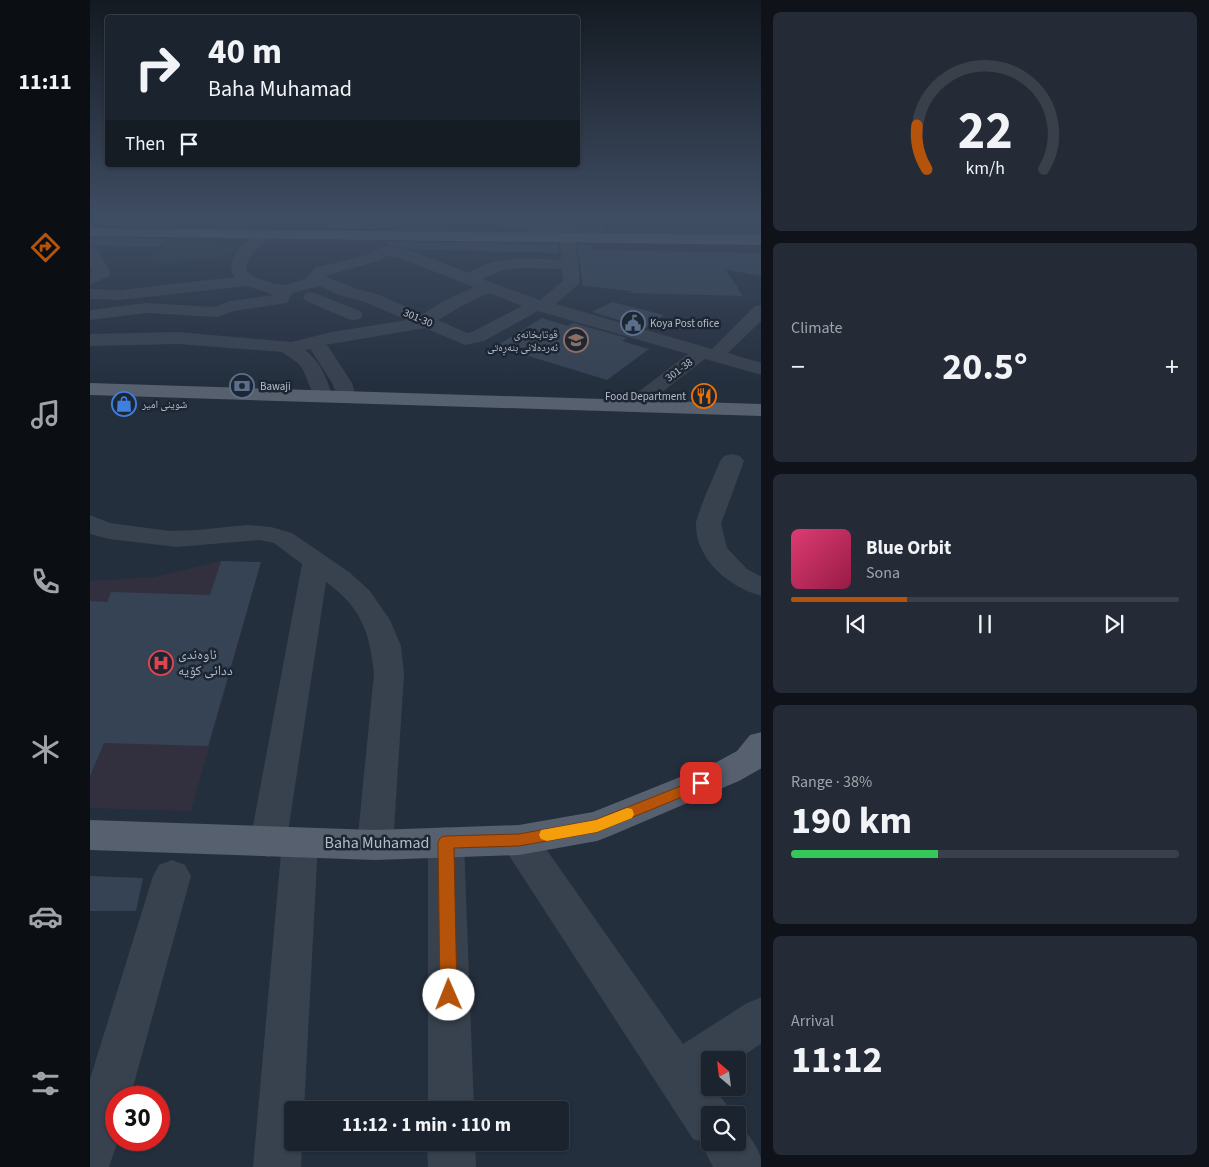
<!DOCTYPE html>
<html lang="en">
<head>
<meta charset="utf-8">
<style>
  body { margin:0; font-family:"Source Sans 3","Noto Naskh Arabic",sans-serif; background:#242b36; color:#f1f3f6; height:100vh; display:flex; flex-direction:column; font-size:19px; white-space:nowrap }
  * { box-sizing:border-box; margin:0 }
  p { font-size:16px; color:#a0a4aa }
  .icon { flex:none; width:28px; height:28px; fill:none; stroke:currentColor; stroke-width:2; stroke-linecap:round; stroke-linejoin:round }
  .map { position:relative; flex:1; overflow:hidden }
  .drawer { display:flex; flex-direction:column; gap:12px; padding:12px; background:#0f1319; width:448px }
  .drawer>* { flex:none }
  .top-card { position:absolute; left:15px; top:15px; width:475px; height:152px; border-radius:5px; box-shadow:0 1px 4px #0004,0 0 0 1px #39404a; background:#1b232e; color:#f1f3f6; overflow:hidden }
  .needle { width:32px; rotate:332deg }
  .controls { position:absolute; left:611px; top:1051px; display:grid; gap:10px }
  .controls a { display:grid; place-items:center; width:45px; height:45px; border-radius:5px; background:#1b232e; box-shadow:0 1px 4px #0004,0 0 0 1px #39404a; font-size:25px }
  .speed { position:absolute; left:15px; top:1086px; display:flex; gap:10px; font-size:25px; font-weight:700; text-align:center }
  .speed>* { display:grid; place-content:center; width:65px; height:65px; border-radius:50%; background:#1b232e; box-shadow:0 1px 4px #0004,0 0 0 1px #39404a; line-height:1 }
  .speed .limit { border:8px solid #d22; background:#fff; color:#111 }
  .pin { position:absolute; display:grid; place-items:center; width:42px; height:42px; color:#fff; margin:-21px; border-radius:10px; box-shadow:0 2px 8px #0006 }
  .me { position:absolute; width:55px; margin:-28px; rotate:359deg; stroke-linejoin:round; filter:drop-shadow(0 0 4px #0008) }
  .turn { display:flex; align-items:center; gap:18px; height:105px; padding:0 20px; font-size:22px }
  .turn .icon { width:65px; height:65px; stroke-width:2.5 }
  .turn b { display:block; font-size:35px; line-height:42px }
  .then { display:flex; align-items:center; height:48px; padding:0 20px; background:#0003; gap:10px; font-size:19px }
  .big { font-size:38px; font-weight:700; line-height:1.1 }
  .drawer .tile { flex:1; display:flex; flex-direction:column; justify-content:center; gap:8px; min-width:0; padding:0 18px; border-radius:8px; background:#242b36 }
  .drawer .dial { align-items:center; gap:0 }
  .dial svg { height:130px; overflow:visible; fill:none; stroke:#39404a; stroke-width:7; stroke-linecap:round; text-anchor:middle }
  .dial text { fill:#f1f3f6; stroke:none }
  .song { display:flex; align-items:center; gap:15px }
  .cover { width:60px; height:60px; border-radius:8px; background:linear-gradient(135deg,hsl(340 70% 55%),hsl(340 70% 35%)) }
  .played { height:5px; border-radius:2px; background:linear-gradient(90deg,#b45309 30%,#39404a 30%) }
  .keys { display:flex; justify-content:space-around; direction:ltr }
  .heat { display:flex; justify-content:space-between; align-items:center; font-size:28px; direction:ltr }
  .charge { height:8px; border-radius:4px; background:linear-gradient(90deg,#34c759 38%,#39404a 0) }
  .trip { position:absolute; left:194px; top:1101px; width:285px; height:50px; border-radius:5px; background:#1b232e; box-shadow:0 1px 4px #0004,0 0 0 1px #39404a; font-weight:700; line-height:50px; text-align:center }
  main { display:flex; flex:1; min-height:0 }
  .tab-bar { display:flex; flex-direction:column; width:90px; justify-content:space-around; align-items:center; background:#0b0e12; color:#a0a4aa }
  .tab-bar .icon { width:35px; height:35px }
  .tab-bar .selected { color:#b45309 }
  .tab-bar b { font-size:22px; color:#f1f3f6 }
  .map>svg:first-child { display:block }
  .medical { fill:#32303f }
  .green { fill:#263c3f }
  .building { fill:#364354 }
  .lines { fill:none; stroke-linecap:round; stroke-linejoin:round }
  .minor { fill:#38414e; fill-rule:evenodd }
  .major { fill:#56606e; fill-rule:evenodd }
  .route { fill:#b45309; stroke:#753606 }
  .slow { fill:#f59e0b }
  .labels { text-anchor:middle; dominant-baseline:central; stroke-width:5; stroke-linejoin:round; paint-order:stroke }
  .far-street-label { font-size:11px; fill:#b4bcc9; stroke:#1d2633 }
  .far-poi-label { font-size:11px; fill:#b4bcc9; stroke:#1d2633; text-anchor:start }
  .poi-label { font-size:14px; fill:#b4bcc9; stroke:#1d2633; text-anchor:start }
  .near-street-label { font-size:16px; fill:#b4bcc9; stroke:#1d2633 }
</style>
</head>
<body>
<main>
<nav class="tab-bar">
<b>11:11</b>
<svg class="icon selected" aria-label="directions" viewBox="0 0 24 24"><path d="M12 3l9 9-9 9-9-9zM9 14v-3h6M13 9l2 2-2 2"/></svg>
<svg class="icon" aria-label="music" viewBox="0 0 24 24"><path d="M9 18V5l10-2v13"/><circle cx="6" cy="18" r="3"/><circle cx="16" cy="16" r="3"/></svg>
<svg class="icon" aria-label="phone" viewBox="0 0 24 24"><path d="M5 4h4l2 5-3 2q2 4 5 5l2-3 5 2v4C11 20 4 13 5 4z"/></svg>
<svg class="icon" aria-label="climate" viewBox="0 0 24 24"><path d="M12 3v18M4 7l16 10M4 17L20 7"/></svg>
<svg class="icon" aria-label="car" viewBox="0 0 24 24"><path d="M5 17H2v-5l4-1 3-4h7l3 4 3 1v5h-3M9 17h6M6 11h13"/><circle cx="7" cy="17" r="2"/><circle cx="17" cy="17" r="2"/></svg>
<svg class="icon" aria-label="filters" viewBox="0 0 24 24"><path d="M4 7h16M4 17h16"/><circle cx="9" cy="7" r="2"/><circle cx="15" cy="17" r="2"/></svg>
</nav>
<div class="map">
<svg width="672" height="1167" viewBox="0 0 672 1167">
  <rect width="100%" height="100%" fill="#242f3e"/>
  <path class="medical" d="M 131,561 L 171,562 L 101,811 L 0,808 L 0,581 L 65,577 Z"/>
  <g class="green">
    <path d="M 523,219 L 671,219 L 671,237 L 518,234 Z"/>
    <path d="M 77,242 L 148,244 L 139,255 L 125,260 L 109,258 L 76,265 L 61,260 L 62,256 L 69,252 Z"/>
  </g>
  <g class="building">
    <path d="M 11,219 L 92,219 L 86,227 L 6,226 Z"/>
    <path d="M 273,219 L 290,219 L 288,229 L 237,229 L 236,223 Z"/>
    <path d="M 0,238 L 76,239 L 69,247 L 8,246 L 0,243 Z"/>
    <path d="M 297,242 L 468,244 L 469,253 L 322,249 L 296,244 Z"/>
    <path d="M 487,244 L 503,245 L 501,249 L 503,250 L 672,253 L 672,276 L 636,270 L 653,296 L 538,293 L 542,291 L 493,286 Z"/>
    <path d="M 522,302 L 574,315 L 555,328 L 502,312 Z"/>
    <path d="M 452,318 L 478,326 L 483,323 L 537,338 L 532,341 L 559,349 L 517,380 L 406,346 Z"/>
    <path d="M 131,561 L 171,562 L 118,746 L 14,743 L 0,776 L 0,601 L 17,602 L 21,592 L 120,595 Z"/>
    <path d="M 0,876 L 53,878 L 46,911 L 0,911 Z"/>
  </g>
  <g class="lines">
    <g class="minor">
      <path d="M 395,219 L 423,219 L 448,225 L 450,222 L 455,221 L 470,224 L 514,226 L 516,229 L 514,232 L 509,233 L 476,233 C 490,240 488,268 490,283 L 466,304 L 622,349 L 665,306 L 672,305 L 672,320 L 638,353 L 672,363 L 672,375 L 615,359 L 549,410 L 542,412 L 535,410 L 531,406 L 535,402 L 598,354 L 448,311 L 394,341 L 375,345 L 335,328 L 235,345 L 238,346 L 262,383 L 266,396 L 263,400 L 256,402 L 249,400 L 242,383 L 221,350 L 222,349 L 215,350 C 231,362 236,377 242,395 L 239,399 L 232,401 L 225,399 L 213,370 L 209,364 L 192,352 L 88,344 L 0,346 L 0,334 L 88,332 L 201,342 L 242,332 L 317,320 L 275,302 L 252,296 L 229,286 L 202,293 L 197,303 L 144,311 L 128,317 L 56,313 L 0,320 L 0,310 L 56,303 L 125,307 L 140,301 L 184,295 L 157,286 L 30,300 L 0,299 L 0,289 L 30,290 L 145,277 C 131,262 159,230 177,235 L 180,238 L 164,251 L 156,265 L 157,271 L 164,277 L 184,284 L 195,285 L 216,279 L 225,268 L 276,255 L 295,246 L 316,249 L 379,273 C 405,255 441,258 471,260 L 470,241 L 462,237 L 397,222 ZM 298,256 L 307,257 L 384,287 L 352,302 L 333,314 L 287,294 L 264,288 L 235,276 L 288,261 ZM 431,268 L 472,269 L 473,281 L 450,300 L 392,279 L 410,271 ZM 399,293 L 432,306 L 382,332 L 377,333 L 348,320 L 372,306 Z"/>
      <path d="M 0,245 L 6,247 L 21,273 L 19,276 L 0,285 L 0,273 L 3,272 L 0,268 Z"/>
      <path d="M 222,292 L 270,311 L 273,315 L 270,319 L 264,320 L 258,319 L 216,301 L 213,297 L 216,293 Z"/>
      <path d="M 642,454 L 650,456 L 654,461 L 631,524 L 637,548 L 657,569 L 672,577 L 672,596 C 640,588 606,560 606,525 C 605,517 626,472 630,461 L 634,456 Z"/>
      <path d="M 0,515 L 20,523 L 80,531 L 107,530 L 157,525 L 181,527 L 202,533 L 259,572 L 280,591 L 300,620 L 311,646 L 314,674 L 303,845 L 298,856 L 285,860 L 272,856 L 267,845 L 284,674 C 280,632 271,607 236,582 L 198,832 L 210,828 L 223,832 L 228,843 L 214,1110 L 202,1110 L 202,1142 L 212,1142 L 211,1167 L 163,1167 L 191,853 L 178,857 L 165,853 L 160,842 L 212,564 L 184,543 L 169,540 L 87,547 L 19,539 L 0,534 Z"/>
      <path d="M 429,825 L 442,829 L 593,1044 L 657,1003 L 672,997 L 672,1043 L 647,1060 L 620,1060 L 620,1088 L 624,1088 L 637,1105 L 640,1115 L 620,1115 L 620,1142 L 648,1142 L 648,1124 L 651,1125 C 660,1138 672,1150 672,1167 L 623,1167 L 610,1141 L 603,1139 L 416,851 L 411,840 L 416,829 Z"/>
      <path d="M 356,827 L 369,831 L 374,842 L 384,1110 L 338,1110 L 338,842 L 343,831 Z"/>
      <path d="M 82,860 L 95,865 L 101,876 L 40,1098 L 26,1098 L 26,1140 L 28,1140 L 19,1167 L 0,1167 L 0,1079 L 63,876 L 69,865 Z"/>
      <path d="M 337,1142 L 385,1142 L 386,1167 L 338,1167 Z"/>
    </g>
    <g class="major">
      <path d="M 0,228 L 672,235 L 672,245 L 0,236 Z"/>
      <path d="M 0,383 L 672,404 L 672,416 L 0,395 Z"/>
      <path d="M 672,732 L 672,768 L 649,781 L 520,836 L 507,841 L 429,855 L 285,860 L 0,850 L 0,820 L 285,830 L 429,825 L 503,812 L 625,763 L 647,751 L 660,735 Z"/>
    </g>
  </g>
  <linearGradient id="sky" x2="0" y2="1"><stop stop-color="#141a22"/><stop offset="0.57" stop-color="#3f4d63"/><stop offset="1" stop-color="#3f4d63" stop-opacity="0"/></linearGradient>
  <rect width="672" height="383" fill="url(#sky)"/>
  <path class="route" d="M 611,778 L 616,779 L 618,783 L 616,787 L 507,832 L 429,846 L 364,848 L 367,995 L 365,1001 L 359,1003 L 352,1001 L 350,995 L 348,842 L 351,837 L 356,836 L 429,834 L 505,820 Z"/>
  <path class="slow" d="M 537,808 L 542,809 L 544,814 L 542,818 L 507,832 L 457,841 L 451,839 L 449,835 L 451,830 L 457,829 L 506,820 Z"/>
  <defs>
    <symbol id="civic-ring" viewBox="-11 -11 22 22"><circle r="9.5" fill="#1d2633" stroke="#5c6f8a" stroke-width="1.5"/><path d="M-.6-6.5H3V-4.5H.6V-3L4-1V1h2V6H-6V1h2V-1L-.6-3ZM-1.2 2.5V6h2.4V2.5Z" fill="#5c6f8a"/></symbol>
    <symbol id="school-ring" viewBox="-11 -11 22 22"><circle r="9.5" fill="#1d2633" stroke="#8d6e63" stroke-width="1.5"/><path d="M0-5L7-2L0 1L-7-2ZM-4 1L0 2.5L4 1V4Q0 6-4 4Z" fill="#8d6e63"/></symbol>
    <symbol id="bank-ring" viewBox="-11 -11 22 22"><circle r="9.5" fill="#1d2633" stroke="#5c6f8a" stroke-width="1.5"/><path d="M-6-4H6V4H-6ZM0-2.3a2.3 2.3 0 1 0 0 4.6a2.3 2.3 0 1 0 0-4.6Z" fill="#5c6f8a"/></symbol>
    <symbol id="restaurant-ring" viewBox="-11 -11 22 22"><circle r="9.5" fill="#1d2633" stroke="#e8710a" stroke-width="1.5"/><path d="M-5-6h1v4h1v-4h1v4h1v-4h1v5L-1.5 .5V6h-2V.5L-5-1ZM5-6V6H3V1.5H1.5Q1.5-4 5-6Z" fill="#e8710a"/></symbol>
    <symbol id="shop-ring" viewBox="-11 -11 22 22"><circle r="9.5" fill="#1d2633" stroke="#3f7fe0" stroke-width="1.5"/><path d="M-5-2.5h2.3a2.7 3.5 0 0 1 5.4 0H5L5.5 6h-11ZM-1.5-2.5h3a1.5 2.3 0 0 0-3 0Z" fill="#3f7fe0"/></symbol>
    <symbol id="hospital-ring" viewBox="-11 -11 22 22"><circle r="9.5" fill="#1d2633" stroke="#e0444e" stroke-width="1.5"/><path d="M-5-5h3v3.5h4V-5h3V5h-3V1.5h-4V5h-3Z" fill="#e0444e"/></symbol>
  </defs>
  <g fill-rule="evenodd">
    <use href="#civic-ring" x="529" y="309" width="28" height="28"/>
    <use href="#school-ring" x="472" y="326" width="28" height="28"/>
    <use href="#bank-ring" x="138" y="372" width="28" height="28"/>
    <use href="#restaurant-ring" x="600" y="382" width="28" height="28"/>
    <use href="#shop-ring" x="20" y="390" width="28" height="28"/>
    <use href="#hospital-ring" x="57" y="649" width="28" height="28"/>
  </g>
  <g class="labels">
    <g class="far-street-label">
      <text transform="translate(328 318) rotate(23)">301-30</text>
      <text transform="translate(589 370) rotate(-37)">301-38</text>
    </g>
    <g class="far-poi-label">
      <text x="560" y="323">Koya Post ofice</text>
      <text x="468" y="334" text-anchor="end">قوتابخانه‌ی<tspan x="468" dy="13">ئه‌رده‌لانی بنه‌ڕه‌تی</tspan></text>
      <text x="170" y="386">Bawaji</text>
      <text x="596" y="396" text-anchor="end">Food Department</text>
      <text x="52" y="404">شوينى امير</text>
    </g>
    <g class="poi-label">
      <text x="88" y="655">ناوەندی<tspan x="88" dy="16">ددانی کۆیە</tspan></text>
    </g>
    <g class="near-street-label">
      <text x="287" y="843">Baha Muhamad</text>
    </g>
  </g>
</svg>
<div class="controls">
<a><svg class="needle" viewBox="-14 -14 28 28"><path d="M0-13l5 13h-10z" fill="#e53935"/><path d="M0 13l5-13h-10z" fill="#a0a4aa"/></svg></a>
<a><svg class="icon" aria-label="search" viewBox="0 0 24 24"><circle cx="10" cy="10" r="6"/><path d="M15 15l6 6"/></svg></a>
</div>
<div class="speed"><div class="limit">30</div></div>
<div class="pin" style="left:611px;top:783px;background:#d93025"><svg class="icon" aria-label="arrive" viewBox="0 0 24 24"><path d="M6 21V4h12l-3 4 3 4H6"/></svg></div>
<svg class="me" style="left:359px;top:995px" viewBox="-20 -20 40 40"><circle r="19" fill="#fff"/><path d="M0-13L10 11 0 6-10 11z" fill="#b45309"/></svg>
<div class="trip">11:12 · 1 min · 110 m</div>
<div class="top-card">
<div class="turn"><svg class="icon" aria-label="right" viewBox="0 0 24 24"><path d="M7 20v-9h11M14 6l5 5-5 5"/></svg><div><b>40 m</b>Baha Muhamad</div></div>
<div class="then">Then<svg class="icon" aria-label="arrive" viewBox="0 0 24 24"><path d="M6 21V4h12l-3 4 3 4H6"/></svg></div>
</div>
</div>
<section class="drawer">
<div class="tile dial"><svg viewBox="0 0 100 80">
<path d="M14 69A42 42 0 1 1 86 69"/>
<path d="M14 69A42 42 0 0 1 8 42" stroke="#b45309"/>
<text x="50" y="56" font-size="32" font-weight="700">22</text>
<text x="50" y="72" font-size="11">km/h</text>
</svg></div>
<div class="tile"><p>Climate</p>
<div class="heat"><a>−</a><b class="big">20.5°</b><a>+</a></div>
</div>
<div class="tile">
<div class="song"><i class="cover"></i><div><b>Blue Orbit</b><p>Sona</p></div></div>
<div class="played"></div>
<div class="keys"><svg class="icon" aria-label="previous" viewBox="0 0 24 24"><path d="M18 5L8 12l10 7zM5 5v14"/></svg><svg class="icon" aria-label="pause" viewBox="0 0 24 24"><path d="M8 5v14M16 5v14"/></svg><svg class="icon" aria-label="next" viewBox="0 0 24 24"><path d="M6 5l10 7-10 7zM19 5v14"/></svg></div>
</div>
<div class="tile"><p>Range · 38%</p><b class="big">190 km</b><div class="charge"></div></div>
<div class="tile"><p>Arrival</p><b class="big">11:12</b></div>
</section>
</main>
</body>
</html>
